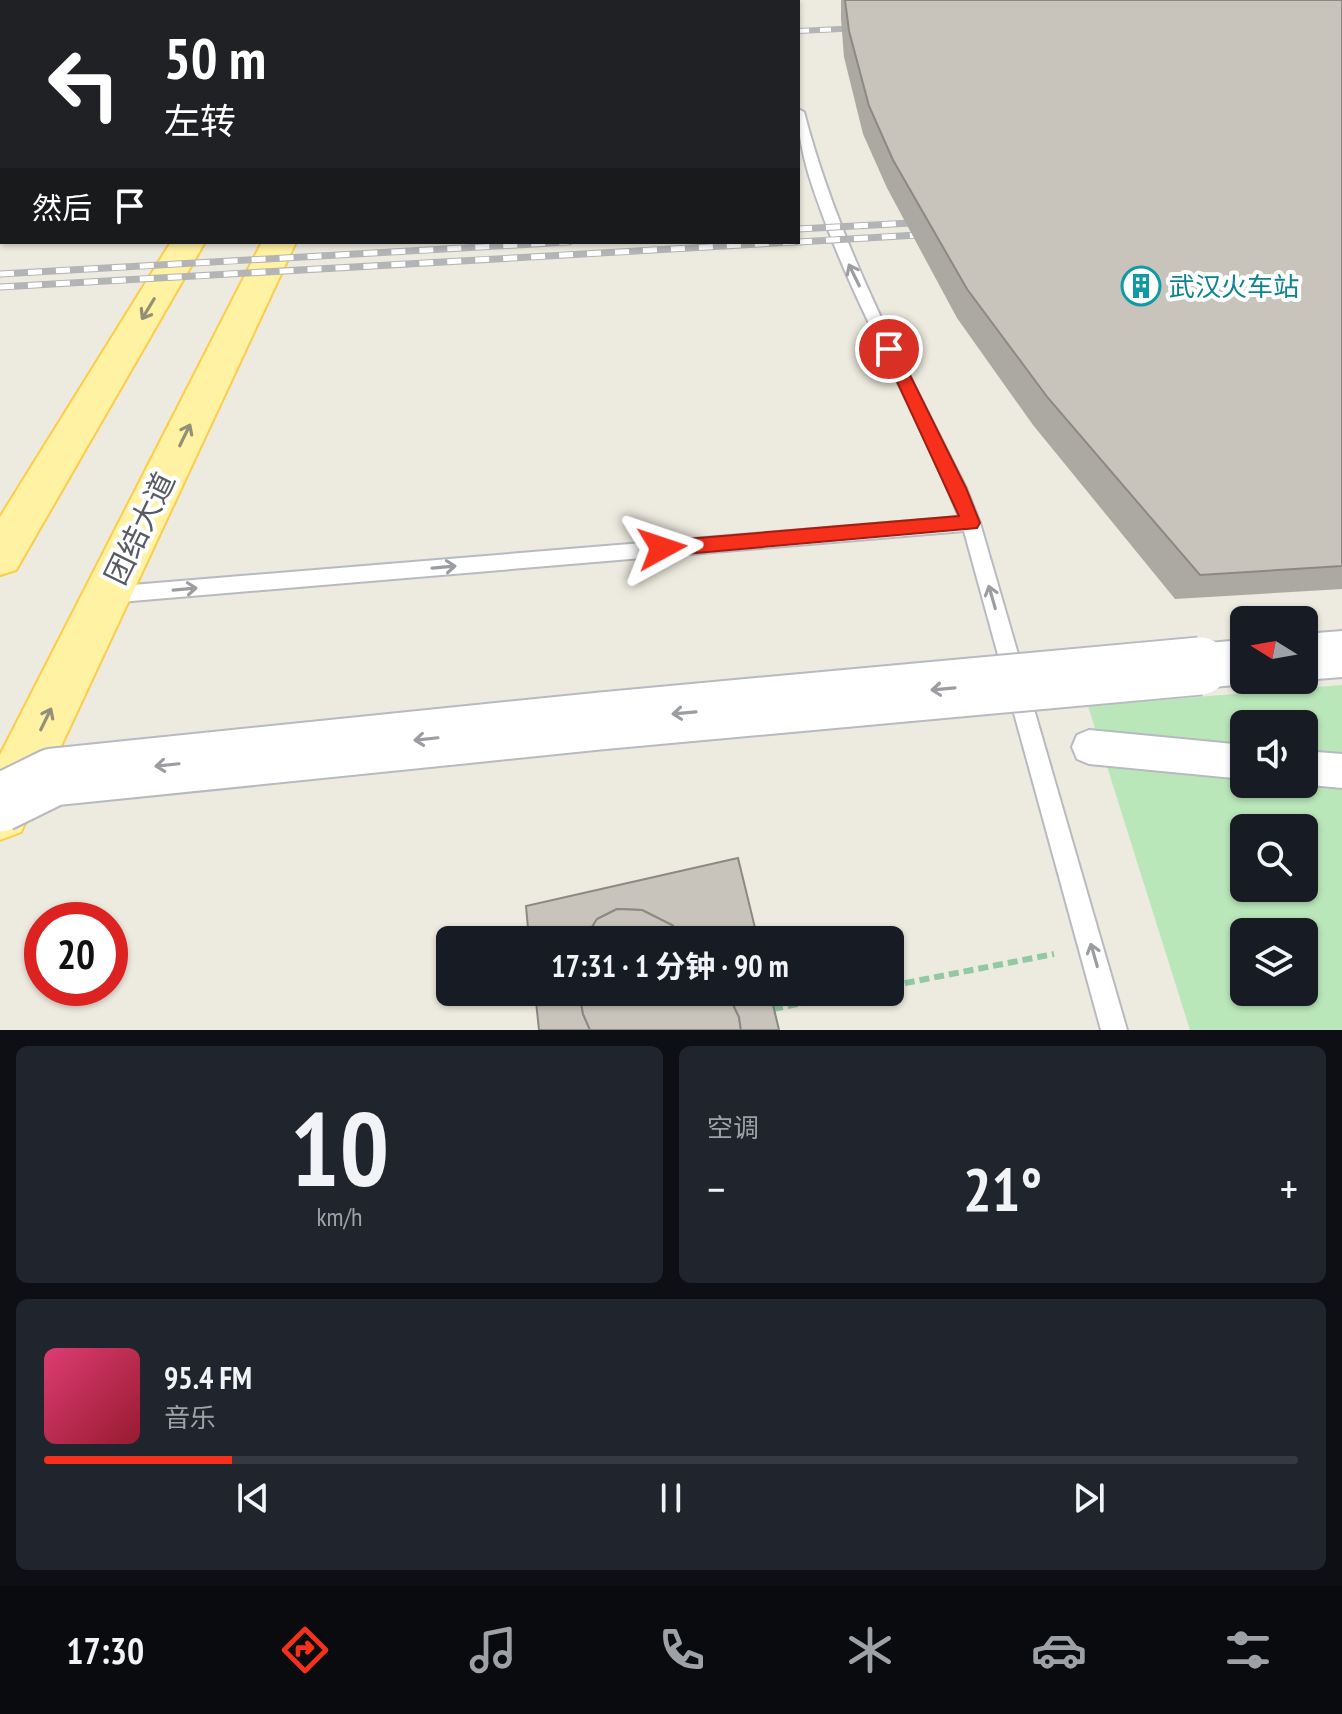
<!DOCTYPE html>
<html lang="zh">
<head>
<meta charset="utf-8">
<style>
  body { margin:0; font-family:"PT Sans Narrow","Noto Sans SC",sans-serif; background:#20242c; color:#f1f3f6; height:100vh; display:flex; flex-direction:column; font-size:30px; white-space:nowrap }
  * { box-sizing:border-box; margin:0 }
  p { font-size:26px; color:#9ea1a6 }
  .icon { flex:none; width:44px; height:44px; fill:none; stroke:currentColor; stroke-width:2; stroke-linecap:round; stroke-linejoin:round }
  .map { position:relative; height:1030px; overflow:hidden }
  .panel { display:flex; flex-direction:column; gap:16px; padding:16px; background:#0d0f14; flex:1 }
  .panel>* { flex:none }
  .top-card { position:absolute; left:0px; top:0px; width:800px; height:244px; box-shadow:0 2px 6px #0004; background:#202124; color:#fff; overflow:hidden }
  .needle { width:52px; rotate:281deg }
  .controls { position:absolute; left:1230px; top:606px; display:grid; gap:16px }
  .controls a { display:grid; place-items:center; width:88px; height:88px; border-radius:12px; background:#171b24; box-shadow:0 2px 6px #0004; font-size:40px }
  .speed { position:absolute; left:24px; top:902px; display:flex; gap:16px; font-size:40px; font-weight:700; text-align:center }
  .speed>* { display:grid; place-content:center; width:104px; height:104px; border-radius:50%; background:#171b24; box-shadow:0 2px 6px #0004; line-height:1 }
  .speed .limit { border:12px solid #d22; background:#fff; color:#111 }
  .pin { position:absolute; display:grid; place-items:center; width:68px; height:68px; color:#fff; margin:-34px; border:4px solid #fff; border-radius:50%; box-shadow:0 2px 8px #0007 }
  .me { position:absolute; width:88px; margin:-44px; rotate:85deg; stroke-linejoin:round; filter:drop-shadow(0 0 6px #0008) }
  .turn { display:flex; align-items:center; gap:28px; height:168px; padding:0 32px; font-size:36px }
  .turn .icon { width:104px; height:104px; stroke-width:2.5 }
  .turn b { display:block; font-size:56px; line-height:68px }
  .then { display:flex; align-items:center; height:76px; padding:0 32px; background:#0003; gap:16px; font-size:30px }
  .big { font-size:60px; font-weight:700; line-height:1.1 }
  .panel .tile { flex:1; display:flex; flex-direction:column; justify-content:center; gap:12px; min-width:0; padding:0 28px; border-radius:12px; background:#20242c }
  .panel .dial { align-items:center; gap:0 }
  .dial b { font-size:104px; line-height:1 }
  .song { display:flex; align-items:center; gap:24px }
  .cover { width:96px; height:96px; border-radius:12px; background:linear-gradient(135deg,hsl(340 70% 55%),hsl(350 70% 35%)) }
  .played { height:8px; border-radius:4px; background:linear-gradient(90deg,#f7301b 15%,#363941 15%) }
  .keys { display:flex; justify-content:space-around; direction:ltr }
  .heat { display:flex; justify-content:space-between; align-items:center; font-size:44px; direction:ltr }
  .panel .tiles { flex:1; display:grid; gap:16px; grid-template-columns:1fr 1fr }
  .tile:last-child { grid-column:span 2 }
  .trip { position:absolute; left:436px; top:926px; width:468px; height:80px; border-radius:12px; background:#171b24; box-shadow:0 2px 6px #0004; font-weight:700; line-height:80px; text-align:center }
  .menu { display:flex; height:128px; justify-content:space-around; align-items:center; background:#090b0e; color:#9ea1a6 }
  .menu .icon { width:56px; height:56px }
  .menu .on { color:#f7301b }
  .menu b { font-size:36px; color:#f1f3f6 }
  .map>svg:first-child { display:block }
  .green { fill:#b9e7b9; fill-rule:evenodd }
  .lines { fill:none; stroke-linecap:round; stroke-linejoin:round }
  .service-casing { stroke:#b7bac0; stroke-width:4 }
  .pedestrian-casing { stroke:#b7bac0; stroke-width:4 }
  .minor-casing { stroke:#b7bac0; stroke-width:4 }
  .tertiary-casing { stroke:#b7bac0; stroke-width:4 }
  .primary-casing { stroke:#fdcd48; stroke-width:4 }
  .path { stroke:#92c8a2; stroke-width:6; stroke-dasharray:10 5; stroke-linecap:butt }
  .service { fill:#fff; fill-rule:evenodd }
  .pedestrian { fill:#fff; fill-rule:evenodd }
  .minor { fill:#fff; fill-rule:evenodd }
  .tertiary { fill:#fff; fill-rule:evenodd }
  .primary { fill:#fff2a2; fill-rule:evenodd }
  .rail-far1-casing { stroke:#b3b4b5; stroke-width:6 }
  .rail-casing { stroke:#b3b4b5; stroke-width:7 }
  .rail-far1 { stroke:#fff; stroke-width:4; stroke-dasharray:11; stroke-linecap:butt }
  .rail { stroke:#fff; stroke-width:5; stroke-dasharray:14; stroke-linecap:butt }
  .tertiary-bridge-far1-casing { stroke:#b7bac0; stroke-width:48; stroke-linecap:butt }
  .tertiary-bridge-casing { stroke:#b7bac0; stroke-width:61; stroke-linecap:butt }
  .tertiary-bridge-far1 { stroke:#fff; stroke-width:44 }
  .tertiary-bridge { stroke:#fff; stroke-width:57 }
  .wall { fill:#aca9a2 }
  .building { fill:#c8c4bc; stroke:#8c8984; stroke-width:2 }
  .oneway { stroke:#9b9da1 }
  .oneway2 { stroke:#929078 }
  .route { fill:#f7301b; stroke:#a11f12; stroke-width:2 }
  .labels { text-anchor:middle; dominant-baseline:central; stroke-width:8; stroke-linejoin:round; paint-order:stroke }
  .far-culture-label { font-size:26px; fill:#0d838f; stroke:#fff; text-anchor:start }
  .street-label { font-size:30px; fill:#585c62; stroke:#fff }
</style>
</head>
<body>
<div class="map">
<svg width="1342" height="1030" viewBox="0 0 1342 1030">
  <rect width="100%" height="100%" fill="#edeadf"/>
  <path class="green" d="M 1342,685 L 1342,1030 L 1190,1030 L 1088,706 ZM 1244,724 L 1304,724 L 1304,784 L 1244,784 ZM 1244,828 L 1304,828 L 1304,888 L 1244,888 ZM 1244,932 L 1304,932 L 1304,992 L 1244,992 Z"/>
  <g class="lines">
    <defs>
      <path id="service" d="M 798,109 L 804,112 C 839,246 904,365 966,488 L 980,523 L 1127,1030 L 1101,1030 L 964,531 L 108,603 L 101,601 L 98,595 L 101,589 L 108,587 L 959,517 C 921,420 867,330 829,232 C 814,192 798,152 798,109 Z"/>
      <g id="pedestrian">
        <path d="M 1089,730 L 1244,745 L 1244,779 L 1089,764 L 1077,759 L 1072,747 L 1077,735 Z"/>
        <path d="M 1304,751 L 1342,754 L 1342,788 L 1301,784 L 1304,784 Z"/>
      </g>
      <path id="minor" d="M 8,0 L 45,0 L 7,2 Z"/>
      <path id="tertiary" d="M 1342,631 L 1342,677 L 1304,680 L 1304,634 Z"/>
      <g id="primary">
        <path d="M 320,0 L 344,0 L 319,2 Z"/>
        <path d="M 386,0 L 410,0 L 385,2 Z"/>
        <path d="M 171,242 L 205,242 L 16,570 L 0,575 L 0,517 Z"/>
        <path d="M 262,242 L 296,242 L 21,832 L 0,840 L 0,755 Z"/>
      </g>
    </defs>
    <use href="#service" class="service-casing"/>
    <use href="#pedestrian" class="pedestrian-casing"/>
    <use href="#minor" class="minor-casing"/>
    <use href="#tertiary" class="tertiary-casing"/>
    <use href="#primary" class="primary-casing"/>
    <g class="path">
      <path d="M 890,986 L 1054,954"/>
      <path d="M 773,1009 L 859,992"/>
    </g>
    <use href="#service" class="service"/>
    <use href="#pedestrian" class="pedestrian"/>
    <use href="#minor" class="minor"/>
    <use href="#tertiary" class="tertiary"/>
    <use href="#primary" class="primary"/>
    <defs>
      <path id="rail-far1" d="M 798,31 L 862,28"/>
      <g id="rail">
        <path d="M 798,229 L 930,222"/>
        <path d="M 798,242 L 935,234"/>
        <path d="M 0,274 L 569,242"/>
        <path d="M 0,287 L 795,242"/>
      </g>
    </defs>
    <use href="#rail-far1" class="rail-far1-casing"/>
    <use href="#rail" class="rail-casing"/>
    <use href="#rail-far1" class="rail-far1"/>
    <use href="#rail" class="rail"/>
    <defs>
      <path id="tertiary-bridge-far1" d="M 1178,668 L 1244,662"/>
      <path id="tertiary-bridge" d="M 0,803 L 53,777 L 600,721 L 1200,666"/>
    </defs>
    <use href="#tertiary-bridge-far1" class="tertiary-bridge-far1-casing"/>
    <use href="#tertiary-bridge" class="tertiary-bridge-casing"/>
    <use href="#tertiary-bridge-far1" class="tertiary-bridge-far1"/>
    <use href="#tertiary-bridge" class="tertiary-bridge"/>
  </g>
  <path class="wall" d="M 841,0 L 1342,0 L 1342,589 L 1175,599 L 1033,425 L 957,318 L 887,188 L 863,134 L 844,57 L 841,19 Z"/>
  <g class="building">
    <path d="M 845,0 L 1342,0 L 1342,566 L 1200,575 L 1048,398 L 967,289 L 893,160 L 869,106 L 849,31 Z"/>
    <path d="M 738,858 L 758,940 L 689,940 L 672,925 L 642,910 L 617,909 L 597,919 L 584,940 L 529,940 L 526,906 Z"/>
    <path d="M 617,909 L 642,910 L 672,925 L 689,940 L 584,940 L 597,919 Z"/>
    <path d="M 535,992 L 579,992 L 583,1014 L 590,1030 L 539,1030 Z"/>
    <path d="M 579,992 L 727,992 L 739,1017 L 741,1030 L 590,1030 L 583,1014 Z"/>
    <path d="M 727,992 L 770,992 L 779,1030 L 741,1030 L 739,1017 Z"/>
  </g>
  <defs><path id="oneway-shaft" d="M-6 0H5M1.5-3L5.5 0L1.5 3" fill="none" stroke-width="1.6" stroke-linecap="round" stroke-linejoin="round" transform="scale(2)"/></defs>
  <g class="oneway">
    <use href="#oneway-shaft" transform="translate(854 275) rotate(-116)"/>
    <use href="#oneway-shaft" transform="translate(444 567) rotate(-5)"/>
    <use href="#oneway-shaft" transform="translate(185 589) rotate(-5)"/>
    <use href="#oneway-shaft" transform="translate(992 597) rotate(-106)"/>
    <use href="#oneway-shaft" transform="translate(943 689) rotate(175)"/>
    <use href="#oneway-shaft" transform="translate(684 713) rotate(175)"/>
    <use href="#oneway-shaft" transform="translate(426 739) rotate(174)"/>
    <use href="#oneway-shaft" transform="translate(167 765) rotate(174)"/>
    <use href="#oneway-shaft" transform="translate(1094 955) rotate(-106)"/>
  </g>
  <g class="oneway2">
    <use href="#oneway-shaft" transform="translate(148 309) rotate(121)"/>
    <use href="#oneway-shaft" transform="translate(185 435) rotate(-64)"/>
    <use href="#oneway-shaft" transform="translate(46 719) rotate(-64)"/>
  </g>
  <path class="route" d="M 889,343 L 897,349 L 966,488 L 980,523 L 977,528 L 662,556 L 655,554 L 653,548 L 655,543 L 662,541 L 959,516 L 882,349 Z"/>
  <defs>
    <symbol id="building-ring" viewBox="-11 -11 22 22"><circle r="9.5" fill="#fff" stroke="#0f9aa8" stroke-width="1.5"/><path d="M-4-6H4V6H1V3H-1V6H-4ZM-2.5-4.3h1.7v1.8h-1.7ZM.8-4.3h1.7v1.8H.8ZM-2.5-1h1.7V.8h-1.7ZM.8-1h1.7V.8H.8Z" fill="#0f9aa8"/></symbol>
  </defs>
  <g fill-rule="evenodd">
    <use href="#building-ring" x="1119" y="264" width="44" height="44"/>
  </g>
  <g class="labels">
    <g class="far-culture-label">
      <text x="1169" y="286">武汉火车站</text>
    </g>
    <g class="street-label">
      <text transform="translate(139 528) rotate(-64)">团结大道</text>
    </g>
  </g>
</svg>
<div class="controls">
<a><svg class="needle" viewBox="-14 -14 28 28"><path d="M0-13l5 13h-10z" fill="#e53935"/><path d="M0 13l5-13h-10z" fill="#9ea1a6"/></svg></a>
<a><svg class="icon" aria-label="sound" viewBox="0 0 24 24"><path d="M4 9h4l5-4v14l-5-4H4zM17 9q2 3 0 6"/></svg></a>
<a><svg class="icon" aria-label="search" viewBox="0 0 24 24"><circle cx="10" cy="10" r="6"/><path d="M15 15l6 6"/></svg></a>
<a><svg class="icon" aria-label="layers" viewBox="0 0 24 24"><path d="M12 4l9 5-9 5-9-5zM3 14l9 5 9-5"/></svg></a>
</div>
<div class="speed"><div class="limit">20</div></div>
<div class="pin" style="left:889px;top:349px;background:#d93025"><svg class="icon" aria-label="arrive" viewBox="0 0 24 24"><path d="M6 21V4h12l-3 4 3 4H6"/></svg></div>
<svg class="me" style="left:662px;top:548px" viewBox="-20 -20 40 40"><path d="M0-17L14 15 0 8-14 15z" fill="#f7301b" stroke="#fff" stroke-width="4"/></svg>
<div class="trip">17:31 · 1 分钟 · 90 m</div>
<div class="top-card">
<div class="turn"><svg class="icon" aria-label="left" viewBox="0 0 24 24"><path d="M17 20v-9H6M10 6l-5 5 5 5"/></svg><div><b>50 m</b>左转</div></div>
<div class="then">然后<svg class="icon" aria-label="arrive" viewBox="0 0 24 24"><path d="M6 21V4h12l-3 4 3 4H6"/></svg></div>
</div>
</div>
<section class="panel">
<div class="tiles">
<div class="tile dial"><b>10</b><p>km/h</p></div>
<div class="tile"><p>空调</p>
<div class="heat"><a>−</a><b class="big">21°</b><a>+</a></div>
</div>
<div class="tile">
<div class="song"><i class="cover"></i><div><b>95.4 FM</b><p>音乐</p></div></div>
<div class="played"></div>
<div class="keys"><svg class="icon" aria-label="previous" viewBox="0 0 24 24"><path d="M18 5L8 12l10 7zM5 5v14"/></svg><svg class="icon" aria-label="pause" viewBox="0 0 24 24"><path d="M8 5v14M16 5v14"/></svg><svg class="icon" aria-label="next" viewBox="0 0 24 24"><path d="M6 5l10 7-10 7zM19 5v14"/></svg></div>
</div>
</div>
</section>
<nav class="menu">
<b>17:30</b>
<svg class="icon on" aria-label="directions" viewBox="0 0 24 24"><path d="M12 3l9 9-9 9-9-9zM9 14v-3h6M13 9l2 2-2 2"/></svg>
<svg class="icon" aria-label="music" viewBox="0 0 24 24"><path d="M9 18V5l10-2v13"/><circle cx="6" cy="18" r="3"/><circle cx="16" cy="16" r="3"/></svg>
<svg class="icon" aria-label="phone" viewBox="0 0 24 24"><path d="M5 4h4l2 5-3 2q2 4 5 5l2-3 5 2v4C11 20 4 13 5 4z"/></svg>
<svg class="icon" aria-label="climate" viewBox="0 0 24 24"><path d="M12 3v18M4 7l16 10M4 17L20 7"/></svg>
<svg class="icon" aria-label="car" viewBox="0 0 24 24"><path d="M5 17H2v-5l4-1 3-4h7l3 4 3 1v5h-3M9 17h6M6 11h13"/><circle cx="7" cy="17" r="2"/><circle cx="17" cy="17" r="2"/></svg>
<svg class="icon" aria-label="filters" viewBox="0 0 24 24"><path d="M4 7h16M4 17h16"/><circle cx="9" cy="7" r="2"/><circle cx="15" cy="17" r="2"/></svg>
</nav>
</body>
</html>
